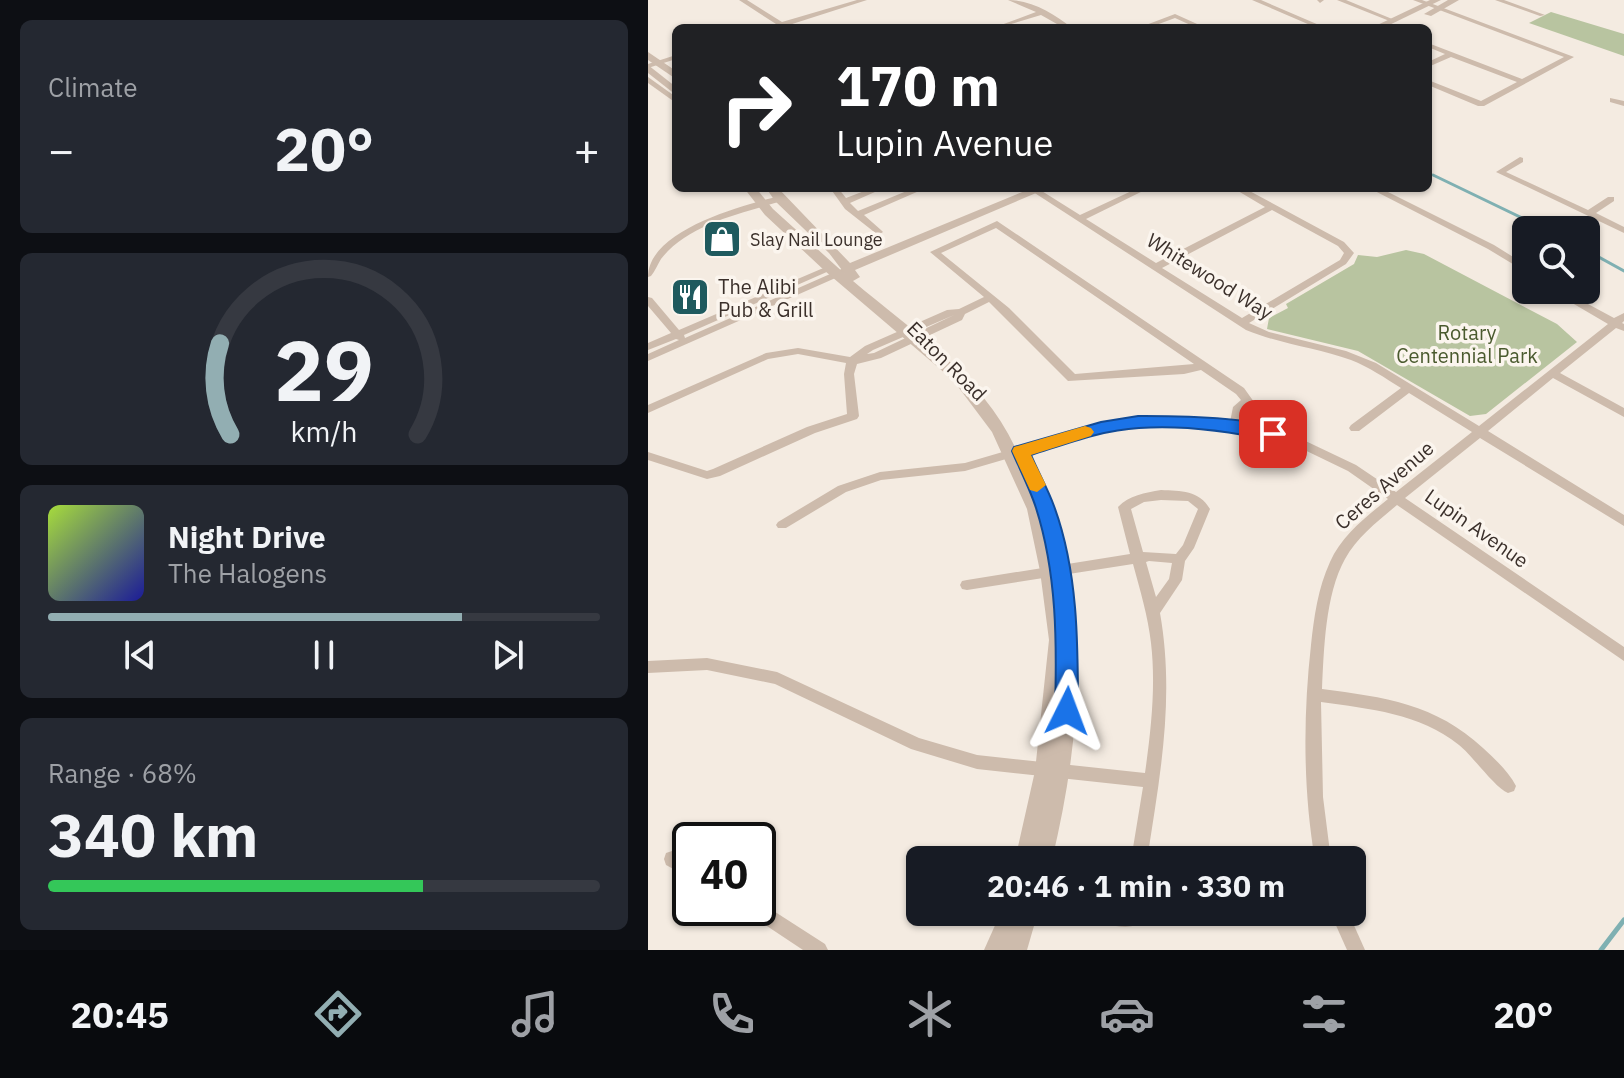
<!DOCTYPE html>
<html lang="en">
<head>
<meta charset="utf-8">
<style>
  body { margin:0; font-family:"IBM Plex Sans",sans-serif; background:#242831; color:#f1f3f6; height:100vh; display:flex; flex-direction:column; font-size:30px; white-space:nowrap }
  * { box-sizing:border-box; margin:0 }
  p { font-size:26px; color:#9ea1a6 }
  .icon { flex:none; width:44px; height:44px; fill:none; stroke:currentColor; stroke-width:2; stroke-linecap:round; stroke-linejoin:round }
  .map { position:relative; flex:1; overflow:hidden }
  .details { display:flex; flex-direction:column; gap:20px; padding:20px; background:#0d0f14; width:648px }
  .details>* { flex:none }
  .guide { position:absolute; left:24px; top:24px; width:760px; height:168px; border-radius:12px; box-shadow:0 2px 6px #0004; background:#202124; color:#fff; overflow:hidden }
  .fabs { position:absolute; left:864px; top:216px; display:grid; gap:16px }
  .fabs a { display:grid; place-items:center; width:88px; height:88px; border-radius:12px; background:#171b24; box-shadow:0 2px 6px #0004; font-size:40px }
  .speed { position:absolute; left:24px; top:822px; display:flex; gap:16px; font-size:40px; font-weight:700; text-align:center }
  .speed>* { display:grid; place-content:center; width:104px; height:104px; border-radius:50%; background:#171b24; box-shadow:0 2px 6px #0004; line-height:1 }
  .speed .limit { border:4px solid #111; border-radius:12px; background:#fff; color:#111 }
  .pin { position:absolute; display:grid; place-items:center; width:68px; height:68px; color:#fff; margin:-34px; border-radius:16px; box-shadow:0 4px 12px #0006 }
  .me { position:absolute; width:88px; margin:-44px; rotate:3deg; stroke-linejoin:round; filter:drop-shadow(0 0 6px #0008) }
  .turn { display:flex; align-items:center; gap:28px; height:168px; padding:0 32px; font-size:36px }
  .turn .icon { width:104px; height:104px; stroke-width:2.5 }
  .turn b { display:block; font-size:56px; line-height:68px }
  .big { font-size:60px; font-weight:700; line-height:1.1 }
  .details .tile { flex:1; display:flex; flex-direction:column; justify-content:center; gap:12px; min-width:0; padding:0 28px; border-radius:12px; background:#242831 }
  .details .dial { align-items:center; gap:0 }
  .dial svg { height:208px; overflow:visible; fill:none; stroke:#363941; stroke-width:7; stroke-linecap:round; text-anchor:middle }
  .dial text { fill:#f1f3f6; stroke:none }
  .song { display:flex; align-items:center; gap:24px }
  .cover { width:96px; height:96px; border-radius:12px; background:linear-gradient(135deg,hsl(80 70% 55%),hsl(240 70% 35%)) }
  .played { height:8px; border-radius:4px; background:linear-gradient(90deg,#92aeb2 75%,#363941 75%) }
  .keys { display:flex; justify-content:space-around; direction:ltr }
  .heat { display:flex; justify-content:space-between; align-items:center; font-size:44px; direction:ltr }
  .charge { height:12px; border-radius:6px; background:linear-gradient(90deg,#34c759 68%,#363941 0) }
  .trip { position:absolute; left:258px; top:846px; width:460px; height:80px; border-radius:12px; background:#171b24; box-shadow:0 2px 6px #0004; font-weight:700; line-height:80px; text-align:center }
  .dock { display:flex; height:128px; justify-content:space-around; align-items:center; background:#090b0e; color:#9ea1a6 }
  .dock .icon { width:56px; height:56px }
  .dock .selected { color:#92aeb2 }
  .dock b { font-size:36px; color:#f1f3f6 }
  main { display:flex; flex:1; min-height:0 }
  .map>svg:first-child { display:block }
  .green { fill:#b8c4a0 }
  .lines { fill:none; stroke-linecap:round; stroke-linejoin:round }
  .stream-far1 { stroke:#7fb0b2; stroke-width:3 }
  .stream { stroke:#7fb0b2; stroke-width:5 }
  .minor { fill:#cdbbac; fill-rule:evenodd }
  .tertiary { fill:#cdbbac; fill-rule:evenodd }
  .route { fill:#1a73e8; stroke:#114b97; stroke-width:2 }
  .slow { fill:#f59e0b }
  .labels { text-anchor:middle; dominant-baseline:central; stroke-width:7; stroke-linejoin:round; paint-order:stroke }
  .far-poi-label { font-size:18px; fill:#3b302b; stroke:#fbf5ee; text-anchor:start }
  .street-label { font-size:20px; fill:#3b302b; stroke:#fbf5ee }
  .poi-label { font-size:20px; fill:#3b302b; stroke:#fbf5ee; text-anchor:start }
  .park-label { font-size:20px; fill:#4a5a2e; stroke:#fbf5ee }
</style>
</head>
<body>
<main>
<section class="details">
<div class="tile"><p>Climate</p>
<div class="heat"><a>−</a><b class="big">20°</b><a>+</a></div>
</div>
<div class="tile dial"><svg viewBox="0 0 100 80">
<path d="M14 69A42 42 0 1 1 86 69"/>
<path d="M14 69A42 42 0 0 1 10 34" stroke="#92aeb2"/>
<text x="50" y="56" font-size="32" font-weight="700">29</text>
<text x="50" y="72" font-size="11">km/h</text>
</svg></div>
<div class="tile">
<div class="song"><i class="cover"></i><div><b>Night Drive</b><p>The Halogens</p></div></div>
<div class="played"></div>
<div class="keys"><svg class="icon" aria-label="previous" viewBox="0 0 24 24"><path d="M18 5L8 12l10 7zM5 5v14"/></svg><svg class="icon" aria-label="pause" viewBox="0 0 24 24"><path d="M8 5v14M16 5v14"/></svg><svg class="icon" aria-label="next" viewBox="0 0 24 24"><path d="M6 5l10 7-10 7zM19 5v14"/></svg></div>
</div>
<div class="tile"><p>Range · 68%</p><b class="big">340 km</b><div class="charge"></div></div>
</section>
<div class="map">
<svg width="976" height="950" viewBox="0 0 976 950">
  <rect width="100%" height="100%" fill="#f4ebe1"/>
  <g class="green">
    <path d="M 903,12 L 976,34 L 976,56 L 881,23 Z"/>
    <path d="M 758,250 L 776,254 L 909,324 L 929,342 L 838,414 L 822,416 L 710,351 L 619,329 L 621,318 L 640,308 L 638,304 L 706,264 L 710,255 L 729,257 Z"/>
  </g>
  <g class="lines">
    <g class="stream-far1">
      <path d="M 785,175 L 899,230"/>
      <path d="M 938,250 L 976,271"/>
    </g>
    <path class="stream" d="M 953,950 L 976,920"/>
    <g class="minor">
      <path d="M 91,0 L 99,0 L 134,22 L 209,0 L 219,0 L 138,26 L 137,27 L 120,28 L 128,24 Z"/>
      <path d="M 360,0 C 384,0 406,14 424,28 L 416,28 L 393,15 L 353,27 L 353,25 L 388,12 Z"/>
      <path d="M 604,0 L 613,0 L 678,28 L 669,28 Z"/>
      <path d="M 669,0 L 676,0 L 672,3 Z"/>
      <path d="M 689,0 L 698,0 L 749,21 L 744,22 Z"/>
      <path d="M 765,0 L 774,0 L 926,57 L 836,106 L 830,106 L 780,85 L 780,80 L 833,101 L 869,82 L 803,57 L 780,67 L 780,62 L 797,54 L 780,47 L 780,43 L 874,79 L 916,57 Z"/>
      <path d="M 847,0 L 856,0 L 897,15 L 892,16 Z"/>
      <path d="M 527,14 L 558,28 L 549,28 L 527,18 L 500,28 L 490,28 Z"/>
      <path d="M 28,55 L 28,59 L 0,68 L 0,64 Z"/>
      <path d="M 0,77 L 28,97 L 28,103 L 0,83 Z"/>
      <path d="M 962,98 L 976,101 L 976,106 L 962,102 Z"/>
      <path d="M 872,157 L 875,158 L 875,162 L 858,172 L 940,210 L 960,197 L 966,197 L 966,201 L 948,213 L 976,227 L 976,233 L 848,172 Z"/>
      <path d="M 182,188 L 190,188 L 198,198 L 224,188 L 236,188 L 202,203 L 210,211 L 266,188 L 278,188 L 216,215 L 233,230 L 235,232 L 230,235 L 197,209 Z"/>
      <path d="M 379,188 L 389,188 L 432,215 L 490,188 L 501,188 L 438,219 L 508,263 L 617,207 L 585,188 L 596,188 L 696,242 L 706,253 L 698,264 L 601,323 L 621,332 L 698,351 L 728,363 L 831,426 L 960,324 L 902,290 L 914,290 L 966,318 L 976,313 L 976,321 L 974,323 L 976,324 L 976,331 L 968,328 L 912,373 L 976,408 L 976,417 L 905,378 L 840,431 L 976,515 L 976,526 L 832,438 L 757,498 L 976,647 L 976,661 L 749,505 C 730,521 709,537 697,559 C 677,595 676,650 674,689 C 736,697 788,704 835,748 C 847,759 861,772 868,786 L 866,791 L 860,793 C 847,788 825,756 811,745 C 771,713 722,709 673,702 L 675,797 L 683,860 L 667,860 C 655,790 655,716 663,645 C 666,617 670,588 682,562 C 694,535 718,517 740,499 L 700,471 L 640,442 L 570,427 L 490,426 L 423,440 L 317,471 L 233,480 L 198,492 L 138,528 L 130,528 L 128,525 L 130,522 L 190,486 L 232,472 L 317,463 L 423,432 L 490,418 L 570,419 L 582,422 L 585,407 L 593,400 L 588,394 L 553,370 L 536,374 L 420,381 L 341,302 L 317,314 L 314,320 L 233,358 L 209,364 L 206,374 L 211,416 L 209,419 L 167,433 L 72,476 L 59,479 L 0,460 L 0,452 L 59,471 L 65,469 L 159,427 L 199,414 L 196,374 L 198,363 L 150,354 L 120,359 L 0,413 L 0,405 L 118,353 L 150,348 L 202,357 L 217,346 L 299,310 L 311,309 L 336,297 L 282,252 L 349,221 L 596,388 L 611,409 L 609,427 L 647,436 L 708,465 L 748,492 L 824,432 L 761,393 L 711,431 L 703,431 L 701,428 L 703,425 L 753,388 C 737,378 721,367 703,360 C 669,348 632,344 598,330 ZM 624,210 L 690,246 L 696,253 L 692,260 L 594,318 L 514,268 ZM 348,228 L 546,364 L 427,374 L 361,308 L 293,253 ZM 306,315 L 226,353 L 219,354 L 225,350 ZM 598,408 L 599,409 L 598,425 L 593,424 Z"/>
      <path d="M 721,188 L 732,188 L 846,245 L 878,265 L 878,272 L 840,249 Z"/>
      <path d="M 131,196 L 134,197 L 134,201 C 94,213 40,224 13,259 C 10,264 7,271 3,276 L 0,277 C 0,230 94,206 131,196 Z"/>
      <path d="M 198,267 L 201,268 L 201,272 L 0,361 L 0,354 L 31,340 L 28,339 L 0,350 L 0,343 L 23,333 L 0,306 L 0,297 L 4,298 L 31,330 L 173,269 L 176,268 L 181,271 L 36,335 L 37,338 Z"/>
      <path d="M 513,490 C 533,491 551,490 562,509 L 546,548 L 537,561 L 534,580 L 512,613 C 527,698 512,776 499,860 L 483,860 L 495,787 L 329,769 L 263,749 L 127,684 L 59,670 L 0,673 L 0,661 L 59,658 L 129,672 L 271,738 L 329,755 L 497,773 C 503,730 508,686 503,643 C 500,616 492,590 485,564 L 319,590 L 314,589 L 312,585 L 314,581 L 319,580 L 482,554 L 470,507 C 481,495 497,493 513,490 ZM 513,500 L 540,501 L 550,509 L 535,545 L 528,554 L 495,552 L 483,509 L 496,502 ZM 501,561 L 524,563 L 521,579 L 508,597 L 498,562 Z"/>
      <path d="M 24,851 L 42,861 L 42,878 L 18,865 L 16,859 L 18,853 Z"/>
      <path d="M 110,901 L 177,944 L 180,950 L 155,950 L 101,914 L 99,908 L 110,908 Z"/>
      <path d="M 438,912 L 492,912 L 488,925 C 475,930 454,923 441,918 Z"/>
      <path d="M 682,912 L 700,912 L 717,950 L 699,950 Z"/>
    </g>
    <g class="tertiary">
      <path d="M 782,0 L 793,0 L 735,28 L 723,28 Z"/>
      <path d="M 800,0 L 811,0 L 783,16 L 776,14 Z"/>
      <path d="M 0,52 L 28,71 L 28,79 L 0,60 Z"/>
      <path d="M 0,65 L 28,87 L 28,95 L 0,73 Z"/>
      <path d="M 96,188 L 108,188 L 125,209 L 197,274 L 181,253 L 127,201 L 118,188 L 130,188 L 202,263 L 384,188 L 400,188 L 207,270 L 212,277 L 205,281 C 263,330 334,376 367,447 L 378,447 L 404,503 L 402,507 L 395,509 L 410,571 L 417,625 L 426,627 C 431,639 429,656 429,669 C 429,734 419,797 404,860 L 367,860 L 387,771 L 401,640 L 392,571 L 379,509 L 344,432 L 305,380 L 177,271 L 117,215 Z"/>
      <path d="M 353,912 L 390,912 L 379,950 L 336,950 Z"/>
    </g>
  </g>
  <path class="route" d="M 490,416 C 518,416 618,415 634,434 L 625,441 C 581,431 536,425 491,428 C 454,430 418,444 383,455 C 390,472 400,489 406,506 C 430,571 430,643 430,711 L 426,718 L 419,721 L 411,718 L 407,711 C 409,643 409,574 388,508 C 382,489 372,470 364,451 L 366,447 L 453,422 Z"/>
  <path class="slow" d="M 437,426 L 443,428 L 446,432 L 443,436 L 383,455 L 398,485 L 389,492 L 382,490 L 364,451 L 366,447 Z"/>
  <defs>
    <symbol id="shop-square" viewBox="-11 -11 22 22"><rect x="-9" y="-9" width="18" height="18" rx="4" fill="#1f5a5e" stroke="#fbf5ee"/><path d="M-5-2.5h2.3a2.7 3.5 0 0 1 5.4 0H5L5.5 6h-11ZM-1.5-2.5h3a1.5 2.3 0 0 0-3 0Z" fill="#fff"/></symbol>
    <symbol id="restaurant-square" viewBox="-11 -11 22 22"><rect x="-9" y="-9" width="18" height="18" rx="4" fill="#1f5a5e" stroke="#fbf5ee"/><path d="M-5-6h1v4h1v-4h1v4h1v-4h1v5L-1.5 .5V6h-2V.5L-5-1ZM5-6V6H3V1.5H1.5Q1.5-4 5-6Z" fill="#fff"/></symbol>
  </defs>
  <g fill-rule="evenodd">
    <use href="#shop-square" x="52" y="217" width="44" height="44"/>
    <use href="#restaurant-square" x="20" y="275" width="44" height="44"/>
  </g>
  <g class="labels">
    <g class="far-poi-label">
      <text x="102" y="239">Slay Nail Lounge</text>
    </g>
    <g class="street-label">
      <text transform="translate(562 276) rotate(32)">Whitewood Way</text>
      <text transform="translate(299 361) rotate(45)">Eaton Road</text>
      <text transform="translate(736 485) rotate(-41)">Ceres Avenue</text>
      <text transform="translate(829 528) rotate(35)">Lupin Avenue</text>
    </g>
    <g class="poi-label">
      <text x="70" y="286">The Alibi<tspan x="70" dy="23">Pub &amp; Grill</tspan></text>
    </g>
    <g class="park-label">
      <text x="819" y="332">Rotary<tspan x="819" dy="23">Centennial Park</tspan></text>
    </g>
  </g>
</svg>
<div class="fabs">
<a><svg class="icon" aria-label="search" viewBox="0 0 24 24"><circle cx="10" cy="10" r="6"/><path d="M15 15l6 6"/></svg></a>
</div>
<div class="speed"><div class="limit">40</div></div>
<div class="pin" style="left:625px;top:434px;background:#d93025"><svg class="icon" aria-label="arrive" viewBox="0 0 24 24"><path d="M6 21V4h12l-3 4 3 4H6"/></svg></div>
<svg class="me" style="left:419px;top:711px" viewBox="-20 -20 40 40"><path d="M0-17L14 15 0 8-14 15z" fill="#1a73e8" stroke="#fff" stroke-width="4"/></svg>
<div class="trip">20:46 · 1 min · 330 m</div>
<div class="guide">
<div class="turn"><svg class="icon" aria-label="right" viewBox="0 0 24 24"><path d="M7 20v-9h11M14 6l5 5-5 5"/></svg><div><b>170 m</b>Lupin Avenue</div></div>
</div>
</div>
</main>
<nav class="dock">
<b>20:45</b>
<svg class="icon selected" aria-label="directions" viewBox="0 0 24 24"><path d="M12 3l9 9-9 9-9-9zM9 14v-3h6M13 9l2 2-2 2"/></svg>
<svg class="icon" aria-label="music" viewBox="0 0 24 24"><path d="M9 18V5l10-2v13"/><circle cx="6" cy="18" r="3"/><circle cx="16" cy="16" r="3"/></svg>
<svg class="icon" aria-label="phone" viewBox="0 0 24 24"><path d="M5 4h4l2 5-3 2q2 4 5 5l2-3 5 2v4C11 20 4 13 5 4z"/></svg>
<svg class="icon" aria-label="climate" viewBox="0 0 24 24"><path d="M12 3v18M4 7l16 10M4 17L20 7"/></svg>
<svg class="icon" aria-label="car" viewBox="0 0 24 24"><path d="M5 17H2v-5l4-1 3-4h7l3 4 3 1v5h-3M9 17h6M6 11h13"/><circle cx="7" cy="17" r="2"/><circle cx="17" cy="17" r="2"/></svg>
<svg class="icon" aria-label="filters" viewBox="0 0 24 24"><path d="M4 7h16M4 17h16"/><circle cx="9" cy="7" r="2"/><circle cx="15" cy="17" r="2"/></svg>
<b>20°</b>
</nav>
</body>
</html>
